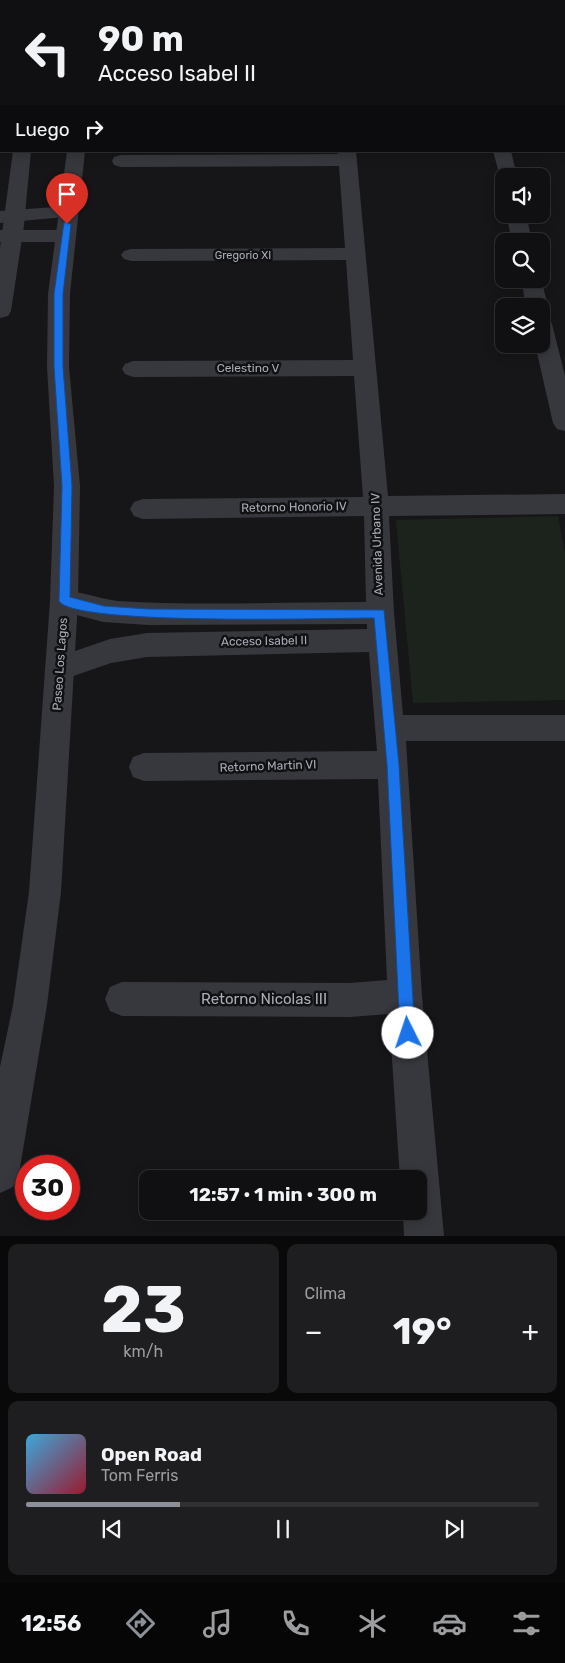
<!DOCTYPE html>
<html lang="es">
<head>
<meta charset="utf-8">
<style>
  body { margin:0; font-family:Rubik,sans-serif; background:#1e1e20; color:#f1f3f6; height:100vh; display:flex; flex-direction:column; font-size:19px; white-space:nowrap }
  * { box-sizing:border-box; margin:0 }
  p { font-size:16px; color:#9c9d9f }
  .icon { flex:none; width:28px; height:28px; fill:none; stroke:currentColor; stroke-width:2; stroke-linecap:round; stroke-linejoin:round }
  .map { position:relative; height:1236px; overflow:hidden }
  .sheet { display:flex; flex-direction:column; gap:8px; padding:8px; background:#09090a; flex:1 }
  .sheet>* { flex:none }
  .guide { position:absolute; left:0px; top:0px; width:565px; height:152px; box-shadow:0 2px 12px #0003,0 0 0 1px #303032; background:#101012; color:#f1f3f6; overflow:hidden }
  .tools { position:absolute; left:495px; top:168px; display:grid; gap:10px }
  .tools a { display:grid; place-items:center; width:55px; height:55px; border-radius:10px; background:#101012; box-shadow:0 2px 12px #0003,0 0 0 1px #303032; font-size:25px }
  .speed { position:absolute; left:15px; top:1155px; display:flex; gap:10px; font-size:25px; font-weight:700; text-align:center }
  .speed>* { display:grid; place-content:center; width:65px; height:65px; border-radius:50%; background:#101012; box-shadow:0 2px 12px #0003,0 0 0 1px #303032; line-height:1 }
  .speed .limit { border:8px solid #d22; background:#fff; color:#111 }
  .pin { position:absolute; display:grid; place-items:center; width:42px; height:42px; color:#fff; margin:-51px -21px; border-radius:50% 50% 50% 0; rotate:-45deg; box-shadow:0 0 5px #0007 }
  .pin .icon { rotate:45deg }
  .me { position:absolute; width:55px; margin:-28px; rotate:356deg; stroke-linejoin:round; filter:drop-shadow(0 0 4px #0008) }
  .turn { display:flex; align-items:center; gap:18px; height:105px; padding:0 15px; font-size:22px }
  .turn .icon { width:65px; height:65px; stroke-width:2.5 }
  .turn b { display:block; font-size:35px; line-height:42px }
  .then { display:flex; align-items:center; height:48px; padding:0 15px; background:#0003; gap:10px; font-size:19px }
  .big { font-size:38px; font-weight:700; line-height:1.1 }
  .sheet .widget { flex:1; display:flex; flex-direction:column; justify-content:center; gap:8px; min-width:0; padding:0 18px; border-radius:10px; background:#1e1e20 }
  .sheet .dial { align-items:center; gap:0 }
  .dial b { font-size:65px; line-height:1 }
  .song { display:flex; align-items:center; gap:15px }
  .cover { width:60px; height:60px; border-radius:8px; background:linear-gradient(135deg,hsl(200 70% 55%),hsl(350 70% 35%)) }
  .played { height:5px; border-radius:2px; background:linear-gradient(90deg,#8c9099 30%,#303032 30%) }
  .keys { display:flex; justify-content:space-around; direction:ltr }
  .heat { display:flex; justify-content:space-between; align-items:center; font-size:28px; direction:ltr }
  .sheet .tiles { flex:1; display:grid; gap:8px; grid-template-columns:1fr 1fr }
  .widget:last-child { grid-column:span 2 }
  .trip { position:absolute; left:139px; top:1170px; width:288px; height:50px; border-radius:10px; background:#101012; box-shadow:0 2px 12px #0003,0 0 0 1px #303032; font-weight:700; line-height:50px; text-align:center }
  .tab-bar { display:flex; height:80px; justify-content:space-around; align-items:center; background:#060607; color:#9c9d9f }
  .tab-bar .icon { width:35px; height:35px }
  .tab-bar .active { color:#8c9099 }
  .tab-bar b { font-size:22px; color:#f1f3f6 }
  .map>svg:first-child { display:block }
  .green { fill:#1c231d }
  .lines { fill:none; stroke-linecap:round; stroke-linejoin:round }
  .service { fill:#37383d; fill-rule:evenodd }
  .minor { fill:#37383d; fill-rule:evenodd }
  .tertiary { fill:#37383d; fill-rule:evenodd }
  .trunk { fill:#5b5e65; fill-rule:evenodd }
  .wall { fill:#323236 }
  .building { fill:#3f3f44; stroke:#4f5156 }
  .route { fill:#1a73e8; stroke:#114b97 }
  .labels { text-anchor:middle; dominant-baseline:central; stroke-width:5; stroke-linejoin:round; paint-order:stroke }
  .far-street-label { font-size:11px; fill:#a8adb8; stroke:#111113 }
  .street-label { font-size:12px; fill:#a8adb8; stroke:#111113 }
  .near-street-label { font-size:15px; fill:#a8adb8; stroke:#111113 }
</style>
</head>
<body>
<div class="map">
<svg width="565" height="1236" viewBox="0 0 565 1236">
  <rect width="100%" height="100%" fill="#161618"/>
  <path class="green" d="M 558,516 L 565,553 L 565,700 L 413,703 L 396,520 Z"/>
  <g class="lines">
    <g class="service">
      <path d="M 140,0 L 150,0 L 151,1 L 141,1 Z"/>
      <rect x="499" y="0" width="10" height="1"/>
      <rect x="0" y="58" width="1" height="6"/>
    </g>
    <g class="minor">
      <rect x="564" y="139" width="1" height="12"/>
      <path d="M 338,151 L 356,151 L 388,496 L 565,494 L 565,514 L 389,516 L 394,613 L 403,715 L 565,715 L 565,741 L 406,741 L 422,996 L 444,1236 L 404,1236 L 403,1211 L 418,1211 L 418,1179 L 400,1179 L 389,1014 L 350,1017 L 122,1016 L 110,1011 L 105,999 L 110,987 L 122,982 L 350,983 L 387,980 L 378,779 L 144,781 L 133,777 L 129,767 L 133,757 L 144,753 L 377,751 L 369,652 L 147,657 L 111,663 L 59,681 L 49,678 L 45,669 L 49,660 L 110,639 L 147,633 L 367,629 L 367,624 L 148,625 L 103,622 L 54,609 L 50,601 L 54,593 C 73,587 97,599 118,601 C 200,606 283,602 366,602 L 364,516 L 143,519 L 134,516 L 130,509 L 134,502 L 143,499 L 363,497 L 354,376 L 133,377 L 125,374 L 122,369 L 125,364 L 133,361 L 353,360 L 346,260 L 131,261 L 124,259 L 121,255 L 124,251 L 131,249 L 345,248 L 339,166 L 121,167 L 114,165 L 112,161 L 114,157 L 121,155 L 338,154 Z"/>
      <path d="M 493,151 L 511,151 L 517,176 L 504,176 L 504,181 L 501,180 Z"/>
      <path d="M 68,206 L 75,208 L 78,212 L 75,216 L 0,223 L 0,211 Z"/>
      <path d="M 506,214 L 526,214 L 532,241 L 512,241 Z"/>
      <path d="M 0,230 L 66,230 L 73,232 L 76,236 L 73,240 L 66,242 L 0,242 Z"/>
      <path d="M 521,279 L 541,279 L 548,306 L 545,311 L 541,312 L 541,306 L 526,306 Z"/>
      <path d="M 541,317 L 549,319 L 552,324 L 565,376 L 565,431 L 557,429 L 553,423 L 535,344 L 541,344 Z"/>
    </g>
    <g class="tertiary">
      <rect x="71" y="0" width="16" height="1"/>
      <path d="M 13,151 L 31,151 L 24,225 L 11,311 L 8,316 L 0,318 L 0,248 Z"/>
      <path d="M 67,151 L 85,151 L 70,294 L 69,367 L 80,486 L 78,601 L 61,892 L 47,1005 L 19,1174 L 13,1187 L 0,1193 L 0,1067 L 13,1005 L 29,892 L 50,601 L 54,486 L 47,367 L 48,294 Z"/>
    </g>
    <path class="trunk" d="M 0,2 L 1,3 L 1,13 L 0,13 Z"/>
  </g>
  <g class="wall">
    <rect x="564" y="6" width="1" height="35"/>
    <path d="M 565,41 L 565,63 L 564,60 L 564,46 Z"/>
    <rect x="564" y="90" width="1" height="16"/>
  </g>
  <g class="building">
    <rect x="564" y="6" width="1" height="23"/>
    <path d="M 564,41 L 565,41 L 565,49 L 564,46 Z"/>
    <rect x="564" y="90" width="1" height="7"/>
  </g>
  <path class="route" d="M 64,222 L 71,224 L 63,294 L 63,367 L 72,486 L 70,597 L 104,606 L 148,609 L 384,610 L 399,765 L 415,1033 L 413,1038 L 408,1040 L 403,1038 L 400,1033 L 387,765 L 374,618 C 334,618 73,626 59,601 L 62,486 L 54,367 L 54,294 Z"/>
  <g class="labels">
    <g class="far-street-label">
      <text x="243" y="255">Gregorio XI</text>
    </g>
    <g class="street-label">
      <text x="248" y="368">Celestino V</text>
      <text transform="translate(294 507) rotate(-1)">Retorno Honorio IV</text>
      <text transform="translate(377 544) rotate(-92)">Avenida Urbano IV</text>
      <text transform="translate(264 641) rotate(-1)">Acceso Isabel II</text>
      <text transform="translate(60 664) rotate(-86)">Paseo Los Lagos</text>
      <text transform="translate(268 766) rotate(-2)">Retorno Martin VI</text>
    </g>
    <g class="near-street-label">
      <text x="264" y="999">Retorno Nicolas III</text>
    </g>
  </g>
</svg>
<div class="tools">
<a><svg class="icon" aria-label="sound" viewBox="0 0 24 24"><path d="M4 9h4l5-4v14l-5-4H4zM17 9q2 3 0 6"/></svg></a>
<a><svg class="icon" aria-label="search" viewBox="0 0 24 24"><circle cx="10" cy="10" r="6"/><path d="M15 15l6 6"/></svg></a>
<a><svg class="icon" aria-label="layers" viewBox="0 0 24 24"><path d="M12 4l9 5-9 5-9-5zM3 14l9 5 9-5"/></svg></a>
</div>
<div class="speed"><div class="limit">30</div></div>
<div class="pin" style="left:67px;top:224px;background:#d93025"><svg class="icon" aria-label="arrive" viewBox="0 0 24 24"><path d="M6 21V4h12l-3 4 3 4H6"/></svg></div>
<svg class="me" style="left:408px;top:1033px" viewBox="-20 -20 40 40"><circle r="19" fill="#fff"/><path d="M0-13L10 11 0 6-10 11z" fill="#1a73e8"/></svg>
<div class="trip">12:57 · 1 min · 300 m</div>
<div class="guide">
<div class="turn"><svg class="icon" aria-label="left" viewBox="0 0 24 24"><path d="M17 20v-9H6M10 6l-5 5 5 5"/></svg><div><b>90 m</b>Acceso Isabel II</div></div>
<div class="then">Luego<svg class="icon" aria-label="right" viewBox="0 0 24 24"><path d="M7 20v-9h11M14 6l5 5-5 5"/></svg></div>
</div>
</div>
<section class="sheet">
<div class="tiles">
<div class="widget dial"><b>23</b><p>km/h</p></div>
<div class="widget"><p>Clima</p>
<div class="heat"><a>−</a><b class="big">19°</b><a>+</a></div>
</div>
<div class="widget">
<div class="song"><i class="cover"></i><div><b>Open Road</b><p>Tom Ferris</p></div></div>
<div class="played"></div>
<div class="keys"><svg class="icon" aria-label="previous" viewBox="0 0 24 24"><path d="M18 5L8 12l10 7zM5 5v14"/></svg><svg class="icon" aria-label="pause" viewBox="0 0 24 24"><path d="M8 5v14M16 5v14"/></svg><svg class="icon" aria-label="next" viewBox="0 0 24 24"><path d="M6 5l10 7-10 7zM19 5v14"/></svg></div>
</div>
</div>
</section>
<nav class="tab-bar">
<b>12:56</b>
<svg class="icon active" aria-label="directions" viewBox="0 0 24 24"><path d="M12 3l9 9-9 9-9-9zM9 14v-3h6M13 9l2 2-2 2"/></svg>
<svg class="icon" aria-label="music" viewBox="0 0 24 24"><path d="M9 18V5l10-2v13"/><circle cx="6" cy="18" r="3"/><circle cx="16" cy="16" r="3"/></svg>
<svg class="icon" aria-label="phone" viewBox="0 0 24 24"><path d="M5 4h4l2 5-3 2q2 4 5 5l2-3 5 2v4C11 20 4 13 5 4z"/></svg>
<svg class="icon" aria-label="climate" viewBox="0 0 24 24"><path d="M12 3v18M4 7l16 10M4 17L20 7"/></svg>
<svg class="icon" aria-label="car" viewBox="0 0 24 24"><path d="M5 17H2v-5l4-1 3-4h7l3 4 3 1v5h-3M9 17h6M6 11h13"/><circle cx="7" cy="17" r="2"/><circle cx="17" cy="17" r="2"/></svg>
<svg class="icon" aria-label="filters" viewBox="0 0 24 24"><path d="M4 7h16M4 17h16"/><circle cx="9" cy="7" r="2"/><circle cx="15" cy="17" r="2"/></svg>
</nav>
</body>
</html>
